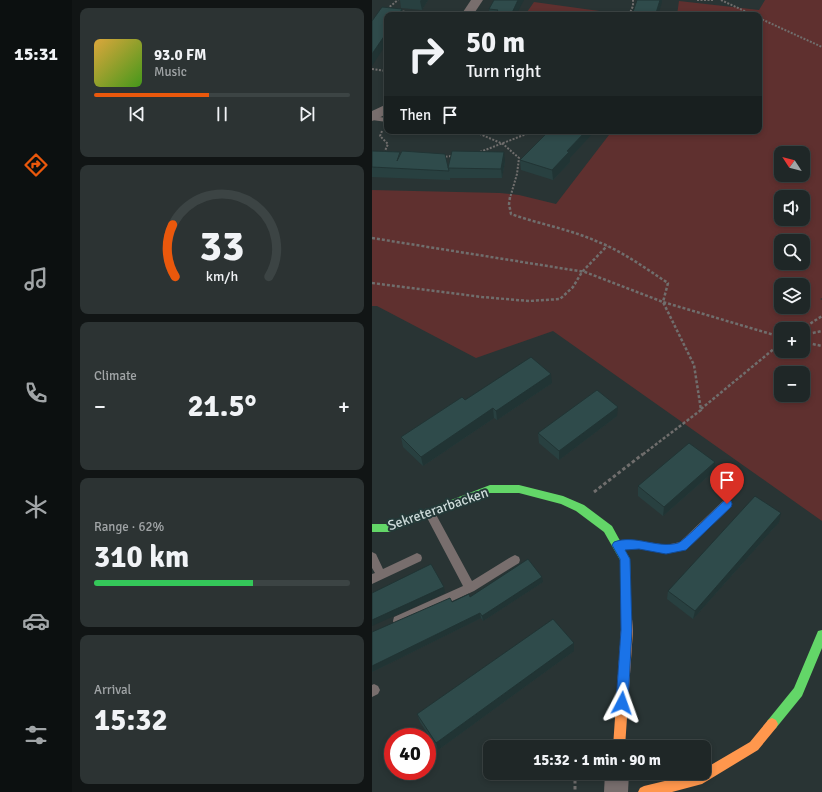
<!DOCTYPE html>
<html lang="en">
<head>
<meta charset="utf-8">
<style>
  body { margin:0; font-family:Signika,sans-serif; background:#2c3333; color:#f1f3f6; height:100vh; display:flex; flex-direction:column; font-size:15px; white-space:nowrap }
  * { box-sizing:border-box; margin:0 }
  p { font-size:13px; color:#a1a5a7 }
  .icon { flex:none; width:22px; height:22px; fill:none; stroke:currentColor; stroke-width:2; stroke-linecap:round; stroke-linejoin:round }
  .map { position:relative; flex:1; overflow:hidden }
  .side { display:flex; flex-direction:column; gap:8px; padding:8px; background:#111515; width:300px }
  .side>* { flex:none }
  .hud { position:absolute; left:12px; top:12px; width:378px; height:122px; border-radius:8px; box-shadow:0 2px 6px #0003,0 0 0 1px #3c4444; background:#1f2727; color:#f1f3f6; overflow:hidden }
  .needle { width:26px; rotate:306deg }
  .buttons { position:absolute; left:402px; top:146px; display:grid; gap:8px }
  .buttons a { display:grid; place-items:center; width:36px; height:36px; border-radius:8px; background:#1f2727; box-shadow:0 2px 6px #0003,0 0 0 1px #3c4444; font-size:20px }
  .speed { position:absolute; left:12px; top:728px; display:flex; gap:8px; font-size:20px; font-weight:700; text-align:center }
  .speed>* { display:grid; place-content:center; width:52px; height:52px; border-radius:50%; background:#1f2727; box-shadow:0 2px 6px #0003,0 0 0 1px #3c4444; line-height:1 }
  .speed .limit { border:6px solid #d22; background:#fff; color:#111 }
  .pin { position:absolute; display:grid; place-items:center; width:34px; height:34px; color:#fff; margin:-41px -17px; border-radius:50% 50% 50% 0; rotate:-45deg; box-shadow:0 0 4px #0007 }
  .pin .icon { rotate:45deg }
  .me { position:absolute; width:44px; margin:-22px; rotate:4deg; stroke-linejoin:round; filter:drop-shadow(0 0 3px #0008) }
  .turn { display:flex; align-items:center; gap:14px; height:84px; padding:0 16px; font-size:18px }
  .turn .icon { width:52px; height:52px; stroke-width:2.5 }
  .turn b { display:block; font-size:28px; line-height:34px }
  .then { display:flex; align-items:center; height:38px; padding:0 16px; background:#0003; gap:8px; font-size:15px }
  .big { font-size:30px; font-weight:700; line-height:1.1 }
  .side .card { flex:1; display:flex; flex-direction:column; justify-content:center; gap:6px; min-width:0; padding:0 14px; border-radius:8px; background:#2c3333 }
  .side .dial { align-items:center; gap:0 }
  .dial svg { height:104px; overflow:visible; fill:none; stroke:#3c4444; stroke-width:7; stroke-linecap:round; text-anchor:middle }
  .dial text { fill:#f1f3f6; stroke:none }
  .song { display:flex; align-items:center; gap:12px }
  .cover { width:48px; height:48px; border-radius:6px; background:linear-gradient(135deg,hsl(40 70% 55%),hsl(100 70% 35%)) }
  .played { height:4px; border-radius:2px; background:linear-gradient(90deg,#ea580c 45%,#3c4444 45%) }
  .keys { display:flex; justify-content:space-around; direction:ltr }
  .heat { display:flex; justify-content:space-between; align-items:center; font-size:22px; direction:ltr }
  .charge { height:6px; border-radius:3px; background:linear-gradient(90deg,#34c759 62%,#3c4444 0) }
  .trip { position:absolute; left:111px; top:740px; width:228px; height:40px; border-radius:8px; background:#1f2727; box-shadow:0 2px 6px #0003,0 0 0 1px #3c4444; font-weight:700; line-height:40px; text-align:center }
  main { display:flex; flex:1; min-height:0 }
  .tabs { display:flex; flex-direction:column; width:72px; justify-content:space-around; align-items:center; background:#0c1010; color:#a1a5a7 }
  .tabs .icon { width:28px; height:28px }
  .tabs .on { color:#ea580c }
  .tabs b { font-size:18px; color:#f1f3f6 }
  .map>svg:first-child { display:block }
  .green { fill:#5f302f; fill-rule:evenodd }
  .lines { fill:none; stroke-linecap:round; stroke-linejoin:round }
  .path-far2 { stroke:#706e6d; stroke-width:2; stroke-dasharray:2 1.5; stroke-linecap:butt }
  .path-far1 { stroke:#706e6d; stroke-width:2.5; stroke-dasharray:3 2; stroke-linecap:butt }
  .path { stroke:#706e6d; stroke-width:3; stroke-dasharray:3.5 2.5; stroke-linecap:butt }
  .lane { fill:#786e6d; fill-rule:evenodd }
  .street { fill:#786e6d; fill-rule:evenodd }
  .fast { fill:#63d668; fill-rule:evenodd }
  .slow { fill:#ff974d; fill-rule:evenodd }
  .wall { fill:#284040 }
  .shaded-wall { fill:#213434 }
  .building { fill:#2f4b4b; stroke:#213434 }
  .route { fill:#1a73e8; stroke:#114b97 }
  .labels { text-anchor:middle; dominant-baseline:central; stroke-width:4; stroke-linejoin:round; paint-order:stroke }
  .street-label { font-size:14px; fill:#cedbda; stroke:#243938 }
</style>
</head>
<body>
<main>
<nav class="tabs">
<b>15:31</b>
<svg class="icon on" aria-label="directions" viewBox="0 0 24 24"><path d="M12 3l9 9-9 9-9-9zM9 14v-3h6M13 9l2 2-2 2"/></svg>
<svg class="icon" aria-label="music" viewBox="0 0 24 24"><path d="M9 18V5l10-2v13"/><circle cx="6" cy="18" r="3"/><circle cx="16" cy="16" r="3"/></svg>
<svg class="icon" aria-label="phone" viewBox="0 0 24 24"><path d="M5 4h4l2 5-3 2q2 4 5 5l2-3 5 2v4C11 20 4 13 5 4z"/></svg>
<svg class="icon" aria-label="climate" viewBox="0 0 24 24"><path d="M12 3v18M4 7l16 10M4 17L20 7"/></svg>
<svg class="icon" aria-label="car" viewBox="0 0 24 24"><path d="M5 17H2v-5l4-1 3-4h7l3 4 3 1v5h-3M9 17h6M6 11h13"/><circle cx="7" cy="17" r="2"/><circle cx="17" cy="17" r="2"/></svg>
<svg class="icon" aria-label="filters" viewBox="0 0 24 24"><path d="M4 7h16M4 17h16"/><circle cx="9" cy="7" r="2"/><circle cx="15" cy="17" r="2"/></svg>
</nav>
<section class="side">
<div class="card">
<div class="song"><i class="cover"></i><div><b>93.0 FM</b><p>Music</p></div></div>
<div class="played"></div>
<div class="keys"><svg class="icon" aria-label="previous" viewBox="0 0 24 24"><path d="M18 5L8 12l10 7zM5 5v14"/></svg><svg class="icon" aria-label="pause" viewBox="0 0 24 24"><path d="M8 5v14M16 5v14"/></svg><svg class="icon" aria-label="next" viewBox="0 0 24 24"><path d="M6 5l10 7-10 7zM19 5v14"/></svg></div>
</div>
<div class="card dial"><svg viewBox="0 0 100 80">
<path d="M14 69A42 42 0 1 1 86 69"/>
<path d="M14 69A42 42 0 0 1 12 29" stroke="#ea580c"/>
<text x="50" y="56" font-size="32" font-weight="700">33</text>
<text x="50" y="72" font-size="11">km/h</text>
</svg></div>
<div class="card"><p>Climate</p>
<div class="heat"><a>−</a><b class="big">21.5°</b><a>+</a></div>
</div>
<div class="card"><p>Range · 62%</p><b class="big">310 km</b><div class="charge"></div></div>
<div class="card"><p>Arrival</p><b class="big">15:32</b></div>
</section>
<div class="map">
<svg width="450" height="792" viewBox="0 0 450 792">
  <rect width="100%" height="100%" fill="#293434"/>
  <g class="green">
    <path d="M 393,0 L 450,0 L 450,298 L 448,299 L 450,300 L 450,521 L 181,331 L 104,358 L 5,306 L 0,306 L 0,190 L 128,193 L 147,195 L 184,204 L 240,131 L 387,131 L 387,15 L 305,15 L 307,1 L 387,10 ZM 409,153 L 431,153 L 431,175 L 409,175 ZM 409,197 L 431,197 L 431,219 L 409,219 ZM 409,241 L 431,241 L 431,263 L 409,263 ZM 409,285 L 431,285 L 431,307 L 409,307 ZM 409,329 L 431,329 L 431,351 L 409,351 ZM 409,373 L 431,373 L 431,395 L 409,395 Z"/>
    <path d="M 162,2 L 249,14 L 153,15 Z"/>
  </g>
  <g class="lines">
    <g class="path-far2">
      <path d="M 325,0 L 341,0"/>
      <path d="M 349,0 L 381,15"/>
      <path d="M 15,9 L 26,0"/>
      <path d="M 27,11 L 56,15"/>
      <path d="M 257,15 L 261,6 L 261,0"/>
      <path d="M 387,18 L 450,47"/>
      <path d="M 0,69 L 15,71"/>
      <path d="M 10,131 L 8,136 L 16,144 L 12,153"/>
      <path d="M 101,131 L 131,144 L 147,158 L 145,174 L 138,198"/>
      <path d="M 108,152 L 162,131"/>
      <path d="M 70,157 L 81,156"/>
    </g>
    <g class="path-far1">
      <path d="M 138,197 L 137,204 L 139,214 C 167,224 197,229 224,241 C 250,251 273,268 296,283 L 291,302 L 409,337"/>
      <path d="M 0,238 L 213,272 L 291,302 L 322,365 L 329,410 L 270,455"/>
      <path d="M 0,283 L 110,297 L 157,301 L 188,299 L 201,287 L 210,272 L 235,246"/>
      <path d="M 430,329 L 450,316"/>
      <path d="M 431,335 L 450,331"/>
      <path d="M 431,342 L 450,346"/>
      <path d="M 329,409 L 409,343"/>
    </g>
    <g class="path">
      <path d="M 222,492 L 271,454"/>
      <path d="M 203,780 L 203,792"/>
    </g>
    <g class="lane">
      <path d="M 0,116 L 15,118 L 15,122 L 0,120 Z"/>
      <path d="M 355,500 L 359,501 L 360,504 L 359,507 L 315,549 L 294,553 L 267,549 L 243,548 L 242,545 L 243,542 L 267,541 L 294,545 L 308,542 L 351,501 Z"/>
      <path d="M 57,508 L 61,509 L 100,581 L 139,557 L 143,555 L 147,557 L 148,560 L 147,563 L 102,591 L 26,626 L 22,625 L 21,621 L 22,617 L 91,586 L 52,512 L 53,509 Z"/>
      <path d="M 0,552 L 4,554 L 11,569 L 45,553 L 49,555 L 50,558 L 49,561 L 0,584 L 0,574 L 3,573 L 0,568 Z"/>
      <path d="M 2,684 L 6,686 L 8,690 L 6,694 L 0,697 L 0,685 Z"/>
    </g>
    <g class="street">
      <path d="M 99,0 L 111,0 L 101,15 L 89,15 Z"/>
      <path d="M 15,104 L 15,114 L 0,121 L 0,111 Z"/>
      <path d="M 233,773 L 257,773 L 256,792 L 232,792 Z"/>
    </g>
    <g class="fast">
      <path d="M 118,485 L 147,485 L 191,496 L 212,505 L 240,526 L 258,559 L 259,608 L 258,611 L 254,613 L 250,611 L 249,608 L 248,560 L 232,532 L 204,511 L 189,504 L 147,493 L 118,493 L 17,532 L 0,532 L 0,524 L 17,524 Z"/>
      <path d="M 450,630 L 450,648 L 430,696 L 404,728 L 400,730 L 396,728 L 394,724 L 396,720 L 422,688 L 446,631 Z"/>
    </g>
    <g class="slow">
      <path d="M 254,603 L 258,605 L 259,608 L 261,630 L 253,747 L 241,747 L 249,630 L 249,608 L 250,605 Z"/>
      <path d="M 400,718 L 404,720 L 406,724 L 404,728 L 386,750 L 330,784 L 300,792 L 266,792 L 268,788 L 272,786 L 326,773 L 332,773 L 332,769 L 378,742 L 396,720 Z"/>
    </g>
  </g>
  <g class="wall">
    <path d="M 28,0 L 56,0 L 50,10 L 29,8 Z"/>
    <path d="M 122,0 L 144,15 L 118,15 L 117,9 Z"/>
    <path d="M 0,151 L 28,152 L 28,154 L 76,168 L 133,161 L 130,178 L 78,178 L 78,180 L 0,177 Z"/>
    <path d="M 198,158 L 198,162 L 181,180 L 149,170 L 148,160 Z"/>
    <path d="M 180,383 L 125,420 L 122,418 L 51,466 L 31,447 L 29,437 L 93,400 Z"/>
    <path d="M 245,416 L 187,460 L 167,443 L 166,433 Z"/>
    <path d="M 342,471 L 291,516 L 266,496 L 266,486 Z"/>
    <path d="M 407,522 L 321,619 L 295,599 L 296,591 Z"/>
    <path d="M 171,582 L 111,621 L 109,618 L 0,672 L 0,632 L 80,602 L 98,597 Z"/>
    <path d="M 202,651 L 66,750 L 48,722 L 45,714 Z"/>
  </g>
  <g class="shaded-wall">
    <path d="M 49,0 L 56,0 L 50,10 L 48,1 Z"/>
    <path d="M 146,0 L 152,0 L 144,15 L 139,15 Z"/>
    <path d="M 288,0 L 290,0 L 290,2 L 286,15 L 284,15 L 284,13 Z"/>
    <path d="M 30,9 L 31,15 L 26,15 Z"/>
    <path d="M 15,32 L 15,43 L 0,66 L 0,54 Z"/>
    <path d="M 214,131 L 223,131 L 198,158 L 198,162 L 181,180 L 180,170 L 195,151 Z"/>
    <path d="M 132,152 L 133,161 L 130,178 L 129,169 Z"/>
    <path d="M 179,374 L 180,383 L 125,420 L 124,411 Z"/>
    <path d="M 246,407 L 245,416 L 187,460 L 187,451 Z"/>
    <path d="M 121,408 L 122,418 L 51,466 L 49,457 Z"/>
    <path d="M 343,462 L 342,471 L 291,516 L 292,507 Z"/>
    <path d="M 409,513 L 407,522 L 321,619 L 323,611 Z"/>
    <path d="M 170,577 L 171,582 L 111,621 L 110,616 Z"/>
    <path d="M 72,587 L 73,593 L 0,626 L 0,620 Z"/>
    <path d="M 108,613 L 109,618 L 0,672 L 0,666 Z"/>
    <path d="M 202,643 L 202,651 L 66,750 L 64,743 Z"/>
  </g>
  <g class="building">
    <path d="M 122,0 L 146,0 L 139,15 L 122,15 L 126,10 L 117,9 Z"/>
    <path d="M 265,0 L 288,0 L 284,13 L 286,13 L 285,15 L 260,15 Z"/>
    <path d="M 10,7 L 30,9 L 26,15 L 15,15 L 15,32 L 0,54 L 0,21 Z"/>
    <path d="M 177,131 L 214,131 L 195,151 L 197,152 L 180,170 L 148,160 Z"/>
    <path d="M 0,151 L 28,152 L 25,161 L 30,151 L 73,154 L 77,171 L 0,167 Z"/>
    <path d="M 80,151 L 132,152 L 129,169 L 76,168 Z"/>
    <path d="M 159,357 L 179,374 L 124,411 L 121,408 L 49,457 L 29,437 L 90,397 L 93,400 Z"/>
    <path d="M 225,390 L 246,407 L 187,451 L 166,433 Z"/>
    <path d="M 317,443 L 343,462 L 292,507 L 266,486 Z"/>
    <path d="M 383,496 L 409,513 L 323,611 L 296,591 Z"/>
    <path d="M 156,559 L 170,577 L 110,616 L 108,613 L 0,666 L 0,632 L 78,598 L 80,602 L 97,594 L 98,597 Z"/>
    <path d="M 59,564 L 72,587 L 0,620 L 0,593 Z"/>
    <path d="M 181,619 L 202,643 L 64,743 L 45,714 Z"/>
  </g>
  <path class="route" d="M 355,500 L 359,501 L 360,504 L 359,507 L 314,550 L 294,554 L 267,549 L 253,550 L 258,559 L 260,630 L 256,703 L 254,707 L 250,709 L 246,707 L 244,703 L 249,630 L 248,559 L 240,545 L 242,542 C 263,534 285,549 306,543 C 312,541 344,508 352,501 Z"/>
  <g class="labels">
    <g class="street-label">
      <text transform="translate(66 509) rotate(-19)">Sekreterarbacken</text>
    </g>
  </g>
</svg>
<div class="buttons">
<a><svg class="needle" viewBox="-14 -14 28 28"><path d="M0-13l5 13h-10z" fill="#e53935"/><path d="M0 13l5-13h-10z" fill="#a1a5a7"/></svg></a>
<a><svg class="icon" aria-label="sound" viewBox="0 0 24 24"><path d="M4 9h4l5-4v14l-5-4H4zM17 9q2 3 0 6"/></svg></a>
<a><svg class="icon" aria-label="search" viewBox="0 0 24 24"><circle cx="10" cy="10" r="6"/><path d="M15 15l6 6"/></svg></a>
<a><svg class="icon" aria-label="layers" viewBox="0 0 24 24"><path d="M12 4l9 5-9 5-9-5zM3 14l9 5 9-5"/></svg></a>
<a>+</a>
<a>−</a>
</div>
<div class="speed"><div class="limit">40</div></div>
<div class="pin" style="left:355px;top:504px;background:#d93025"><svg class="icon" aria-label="arrive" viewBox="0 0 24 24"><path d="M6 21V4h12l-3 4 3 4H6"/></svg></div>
<svg class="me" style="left:250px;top:703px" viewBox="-20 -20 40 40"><path d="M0-17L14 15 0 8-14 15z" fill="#1a73e8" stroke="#fff" stroke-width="4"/></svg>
<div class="trip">15:32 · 1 min · 90 m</div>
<div class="hud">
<div class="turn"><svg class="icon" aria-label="right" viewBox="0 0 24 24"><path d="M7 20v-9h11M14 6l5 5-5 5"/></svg><div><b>50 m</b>Turn right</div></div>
<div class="then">Then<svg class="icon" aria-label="arrive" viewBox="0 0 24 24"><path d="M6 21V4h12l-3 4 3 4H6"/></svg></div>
</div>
</div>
</main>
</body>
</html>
